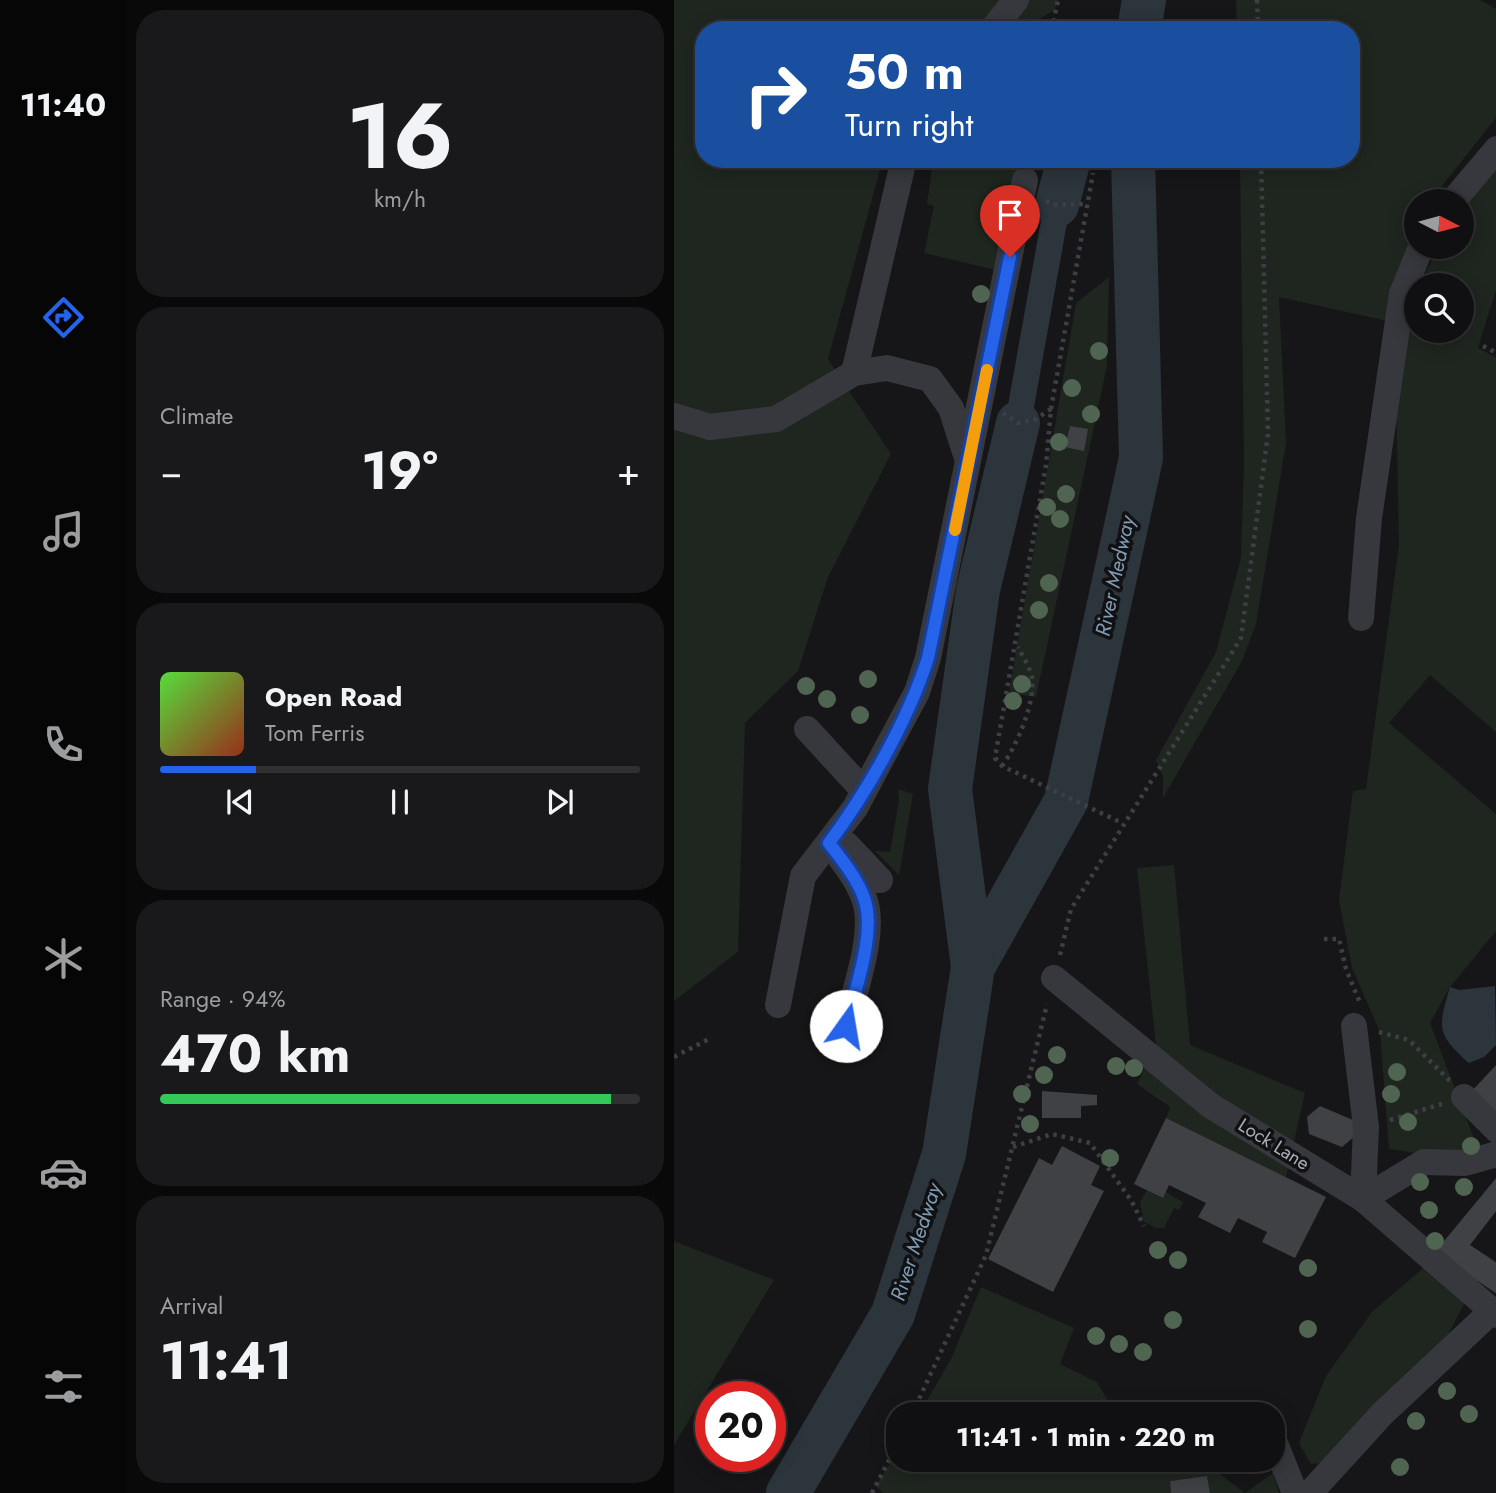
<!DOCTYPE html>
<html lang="en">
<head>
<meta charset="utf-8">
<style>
  body { margin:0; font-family:Jost,sans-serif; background:#19191b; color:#f1f3f6; height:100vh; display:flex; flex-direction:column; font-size:26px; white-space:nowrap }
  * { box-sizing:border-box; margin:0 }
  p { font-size:23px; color:#9c9d9f }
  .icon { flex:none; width:38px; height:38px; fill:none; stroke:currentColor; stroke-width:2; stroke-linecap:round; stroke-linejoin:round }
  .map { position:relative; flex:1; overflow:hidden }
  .panel { display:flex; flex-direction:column; gap:10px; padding:10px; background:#09090a; width:548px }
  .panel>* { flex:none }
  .hud { position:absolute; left:21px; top:21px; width:665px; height:147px; border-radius:28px; box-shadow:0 4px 18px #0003,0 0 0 2px #303032; background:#1a4fa0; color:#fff; overflow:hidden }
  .needle { width:46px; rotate:96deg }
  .controls { position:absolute; left:730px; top:189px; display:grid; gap:14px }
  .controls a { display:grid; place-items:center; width:70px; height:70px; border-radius:50%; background:#101012; box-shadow:0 4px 18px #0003,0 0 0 2px #303032; font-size:35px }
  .speed { position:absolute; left:21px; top:1381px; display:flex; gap:14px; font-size:35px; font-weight:700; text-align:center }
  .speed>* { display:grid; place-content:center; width:91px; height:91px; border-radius:50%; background:#101012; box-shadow:0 4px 18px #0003,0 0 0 2px #303032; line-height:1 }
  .speed .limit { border:10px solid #d22; background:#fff; color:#111 }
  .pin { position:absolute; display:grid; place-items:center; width:60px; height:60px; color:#fff; margin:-72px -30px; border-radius:50% 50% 50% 0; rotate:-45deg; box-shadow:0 0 7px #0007 }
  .pin .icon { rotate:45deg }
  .me { position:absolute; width:77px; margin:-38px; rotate:13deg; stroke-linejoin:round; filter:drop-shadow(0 0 5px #0008) }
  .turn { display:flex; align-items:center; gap:24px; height:147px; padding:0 35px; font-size:32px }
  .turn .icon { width:91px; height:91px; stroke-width:2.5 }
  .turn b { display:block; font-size:49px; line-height:60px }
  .big { font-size:52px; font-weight:700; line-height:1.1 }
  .panel .tile { flex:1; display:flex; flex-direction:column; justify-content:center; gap:10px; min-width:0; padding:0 24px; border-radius:28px; background:#19191b }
  .panel .dial { align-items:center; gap:0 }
  .dial b { font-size:91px; line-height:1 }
  .song { display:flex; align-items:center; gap:21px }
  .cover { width:84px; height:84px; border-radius:10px; background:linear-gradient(135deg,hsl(110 70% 55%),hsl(10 70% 35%)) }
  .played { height:7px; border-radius:4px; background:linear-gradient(90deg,#2563eb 20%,#303032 20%) }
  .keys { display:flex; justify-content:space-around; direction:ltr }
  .heat { display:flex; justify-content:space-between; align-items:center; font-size:38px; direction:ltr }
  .charge { height:10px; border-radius:5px; background:linear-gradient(90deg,#34c759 94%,#303032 0) }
  .trip { position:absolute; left:212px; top:1402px; width:399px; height:70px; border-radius:28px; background:#101012; box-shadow:0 4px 18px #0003,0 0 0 2px #303032; font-weight:700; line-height:70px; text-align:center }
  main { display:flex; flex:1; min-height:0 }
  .dock { display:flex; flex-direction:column; width:126px; justify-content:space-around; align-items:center; background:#060607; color:#9c9d9f }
  .dock .icon { width:49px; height:49px }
  .dock .on { color:#2563eb }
  .dock b { font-size:32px; color:#f1f3f6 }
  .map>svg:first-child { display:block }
  .green { fill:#1e261f }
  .water { fill:#2c353c }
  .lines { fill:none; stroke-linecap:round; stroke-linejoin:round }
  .stream { stroke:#2c353c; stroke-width:7 }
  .canal { stroke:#2c353c; stroke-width:26 }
  .river { stroke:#2c353c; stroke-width:44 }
  .building { fill:#404145 }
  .path { stroke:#3d3f44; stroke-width:4.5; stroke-dasharray:3.5 5; stroke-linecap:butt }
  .minor { stroke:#37383d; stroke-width:26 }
  .tree { fill:#506452 }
  .route-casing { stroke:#184099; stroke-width:18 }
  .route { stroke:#2563eb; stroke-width:12 }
  .slow { stroke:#f59e0b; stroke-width:12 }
  .labels { text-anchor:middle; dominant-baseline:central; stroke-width:7; stroke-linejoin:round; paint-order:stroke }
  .street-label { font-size:19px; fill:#a8adb8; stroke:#111113 }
  .water-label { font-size:21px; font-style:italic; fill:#7f9bb3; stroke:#111113 }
</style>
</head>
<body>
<main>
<nav class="dock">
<b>11:40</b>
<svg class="icon on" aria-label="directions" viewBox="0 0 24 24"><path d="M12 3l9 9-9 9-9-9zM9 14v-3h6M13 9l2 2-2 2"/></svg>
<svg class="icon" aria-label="music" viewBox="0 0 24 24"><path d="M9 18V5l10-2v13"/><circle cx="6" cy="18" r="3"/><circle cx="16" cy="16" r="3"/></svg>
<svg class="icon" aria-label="phone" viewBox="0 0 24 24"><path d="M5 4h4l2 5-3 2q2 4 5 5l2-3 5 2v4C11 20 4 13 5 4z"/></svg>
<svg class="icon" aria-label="climate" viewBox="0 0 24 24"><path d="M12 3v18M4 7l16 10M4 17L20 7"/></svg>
<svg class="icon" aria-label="car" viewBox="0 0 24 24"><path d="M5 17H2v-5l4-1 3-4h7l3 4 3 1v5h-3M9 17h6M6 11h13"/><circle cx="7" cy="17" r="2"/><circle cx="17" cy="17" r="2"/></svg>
<svg class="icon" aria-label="filters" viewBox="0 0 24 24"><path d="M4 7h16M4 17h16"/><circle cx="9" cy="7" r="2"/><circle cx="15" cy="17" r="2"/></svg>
</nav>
<section class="panel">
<div class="tile dial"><b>16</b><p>km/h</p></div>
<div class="tile"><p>Climate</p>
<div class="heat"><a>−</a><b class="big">19°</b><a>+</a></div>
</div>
<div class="tile">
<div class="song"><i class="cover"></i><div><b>Open Road</b><p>Tom Ferris</p></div></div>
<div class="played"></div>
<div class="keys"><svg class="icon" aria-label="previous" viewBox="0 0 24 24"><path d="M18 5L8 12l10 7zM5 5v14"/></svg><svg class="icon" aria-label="pause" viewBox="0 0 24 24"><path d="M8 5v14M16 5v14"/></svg><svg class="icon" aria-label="next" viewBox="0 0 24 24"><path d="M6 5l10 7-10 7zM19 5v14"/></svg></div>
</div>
<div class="tile"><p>Range · 94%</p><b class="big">470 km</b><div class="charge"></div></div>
<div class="tile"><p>Arrival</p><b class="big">11:41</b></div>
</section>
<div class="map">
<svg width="823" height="1493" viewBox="0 0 823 1493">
  <rect width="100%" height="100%" fill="#161618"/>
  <g class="green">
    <path d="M 0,0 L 384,0 L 381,10 L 346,30 L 30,30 L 30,159 L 209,159 L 154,359 L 217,454 L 154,577 L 124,671 L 71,723 L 64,952 L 0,1001 Z"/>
    <path d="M 562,0 L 806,0 L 822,9 L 822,118 L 756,201 L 742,201 L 742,227 L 718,322 L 605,297 L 612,443 L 582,624 L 568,661 L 489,798 L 489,776 L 482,760 L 542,652 L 567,558 L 570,463 L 566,159 L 677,159 L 677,30 L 563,30 Z"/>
    <path d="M 259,159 L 348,159 L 326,271 L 250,253 L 260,206 L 253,204 Z"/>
    <path d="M 822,163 L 822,290 L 804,348 L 823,358 L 822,732 L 756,675 L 715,723 L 822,814 L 822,931 L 776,987 L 756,1023 L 804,1149 L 772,1158 L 715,1149 L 706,1032 L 678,968 L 665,900 L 679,791 L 692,789 L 725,545 L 722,387 L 737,306 L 742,294 L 742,331 L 788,331 L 788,285 L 746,285 L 764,247 L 788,247 L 788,204 Z"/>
    <path d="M 435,277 L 433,366 L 362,697 L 335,693 L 402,303 Z"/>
    <path d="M 224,789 L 239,794 L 225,875 L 201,851 L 216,852 L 225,801 Z"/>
    <path d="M 500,865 L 516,1045 L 631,1093 L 612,1177 L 492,1118 L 496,1107 L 463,1084 L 482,1045 L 463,868 Z"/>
    <path d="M 473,1190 L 488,1198 L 492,1192 L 509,1202 L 505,1210 L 500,1208 L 490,1228 L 482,1228 L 470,1222 L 466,1202 Z"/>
    <path d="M 0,1241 L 100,1280 L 0,1445 Z"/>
    <path d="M 754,1264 L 792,1300 L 774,1335 L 691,1413 L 648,1463 L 637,1464 L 625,1443 L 652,1376 L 698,1312 Z"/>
    <path d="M 307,1287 L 400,1328 L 386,1364 L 423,1382 L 442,1414 L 245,1414 L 277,1359 Z"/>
    <path d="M 224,1450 L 224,1460 L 516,1460 L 529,1461 L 571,1493 L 599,1473 L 605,1493 L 536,1493 L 533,1476 L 496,1481 L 497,1493 L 209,1493 L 202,1486 Z"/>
  </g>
  <path class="water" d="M 821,986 L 822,1045 L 810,1057 L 795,1063 C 762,1034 764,1027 776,987 L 785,990 Z"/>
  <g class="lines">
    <path class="stream" d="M 115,1492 L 121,1493"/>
    <path class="canal" d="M 344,423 L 383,205"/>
    <g class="river">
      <path d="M 465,30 L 470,0"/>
      <path d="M 383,205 L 395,159"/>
      <path d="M 299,967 L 392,801 L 467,458 L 459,159"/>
      <path d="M 114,1493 L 219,1314 L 270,1154 L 299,967 L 276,789 L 304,590 L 344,423"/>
    </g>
  </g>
  <g class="building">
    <path d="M 396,426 L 414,429 L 410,451 L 391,447 Z"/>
    <path d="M 823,1064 L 823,1114 L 797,1092 Z"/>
    <path d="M 368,1091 L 423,1095 L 423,1105 L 407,1106 L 407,1118 L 368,1118 Z"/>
    <path d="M 646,1106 L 679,1120 L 681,1136 L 668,1147 L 635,1134 L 633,1117 Z"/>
    <path d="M 492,1118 L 652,1197 L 621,1258 L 588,1242 L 593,1232 L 564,1218 L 556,1233 L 524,1217 L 532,1203 L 495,1185 L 489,1198 L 460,1184 Z"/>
    <path d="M 388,1146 L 426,1166 L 417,1185 L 430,1191 L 379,1292 L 314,1259 L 365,1158 L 378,1165 Z"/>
    <path d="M 823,1177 L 823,1210 L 796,1245 L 823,1263 L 823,1294 L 761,1252 Z"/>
    <path d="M 533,1476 L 536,1493 L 497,1493 L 496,1481 Z"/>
  </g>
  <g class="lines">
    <g class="path">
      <path d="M 583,0 L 584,30"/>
      <path d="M 378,30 L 384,0"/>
      <path d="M 372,201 L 383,205 L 412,204"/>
      <path d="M 809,346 L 823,353"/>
      <path d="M 377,409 L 419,173"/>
      <path d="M 329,413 L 344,423 L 362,419 L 377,409 L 372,465 L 321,758 L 328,766 L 448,823"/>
      <path d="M 328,766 C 343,745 361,704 358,678 C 356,667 349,657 344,647"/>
      <path d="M 650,939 L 665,939 L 672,969 L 686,1003"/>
      <path d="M 386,955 L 397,909 L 567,638 L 594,434 L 587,159"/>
      <path d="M 705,1032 L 735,1040 L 776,1081"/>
      <path d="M 0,1057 L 35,1039"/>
      <path d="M 716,1120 L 768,1104"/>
      <path d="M 339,1147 L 378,1134 L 416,1143 L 457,1200 L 470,1226"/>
      <path d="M 238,1414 L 312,1255 L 373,1004"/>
      <path d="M 198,1493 L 224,1443"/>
    </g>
    <g class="minor">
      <path d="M 318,30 L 342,0"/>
      <path d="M 779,201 L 823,149"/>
      <path d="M 180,373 L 230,159"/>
      <path d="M 0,416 L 36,427 L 102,419 L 180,373 L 213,368 L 256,379 L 277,408 L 293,458"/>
      <path d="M 687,618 L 695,518 L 728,294 L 747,247"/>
      <path d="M 133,729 L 190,791"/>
      <path d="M 155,843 C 168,860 182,877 190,898 C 203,932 180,991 172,1026"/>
      <path d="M 173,845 L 206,880"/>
      <path d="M 380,978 L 537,1106 L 689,1199 L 823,1315"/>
      <path d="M 104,1005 L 129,876 L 181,808 L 243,692 L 254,658 L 351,180"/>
      <path d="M 680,1026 L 692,1127 L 689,1199"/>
      <path d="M 790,1097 L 823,1130"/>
      <path d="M 689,1199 L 750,1162 L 791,1163 L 823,1154"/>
      <path d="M 601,1443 L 621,1493"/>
      <path d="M 636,1493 L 708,1414 L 818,1311"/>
    </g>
  </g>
  <g class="tree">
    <circle cx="307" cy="294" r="9"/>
    <circle cx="425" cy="351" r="9"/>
    <circle cx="398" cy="388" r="9"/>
    <circle cx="417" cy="414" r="9"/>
    <circle cx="385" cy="442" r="9"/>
    <circle cx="392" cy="494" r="9"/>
    <circle cx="373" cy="507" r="9"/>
    <circle cx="386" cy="519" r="9"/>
    <circle cx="375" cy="583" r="9"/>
    <circle cx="365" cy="610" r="9"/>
    <circle cx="194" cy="679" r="9"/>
    <circle cx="348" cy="684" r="9"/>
    <circle cx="132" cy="686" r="9"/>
    <circle cx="153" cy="699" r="9"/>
    <circle cx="339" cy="701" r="9"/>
    <circle cx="186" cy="715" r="9"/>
    <circle cx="383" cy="1055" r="9"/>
    <circle cx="442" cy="1066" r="9"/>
    <circle cx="460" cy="1068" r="9"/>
    <circle cx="723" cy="1072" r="9"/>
    <circle cx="370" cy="1075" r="9"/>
    <circle cx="348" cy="1094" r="9"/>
    <circle cx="717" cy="1094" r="9"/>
    <circle cx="734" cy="1122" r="9"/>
    <circle cx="356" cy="1124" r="9"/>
    <circle cx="797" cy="1146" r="9"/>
    <circle cx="436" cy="1158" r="9"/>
    <circle cx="746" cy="1182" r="9"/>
    <circle cx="790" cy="1187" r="9"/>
    <circle cx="755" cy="1210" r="9"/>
    <circle cx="761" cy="1241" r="9"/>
    <circle cx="484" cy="1250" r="9"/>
    <circle cx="504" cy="1260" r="9"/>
    <circle cx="634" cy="1268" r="9"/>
    <circle cx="499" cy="1320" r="9"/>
    <circle cx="634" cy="1329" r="9"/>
    <circle cx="422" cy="1336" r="9"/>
    <circle cx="445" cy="1344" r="9"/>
    <circle cx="469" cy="1352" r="9"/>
    <circle cx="773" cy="1391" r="9"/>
    <circle cx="795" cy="1414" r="9"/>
    <circle cx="742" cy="1421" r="9"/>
    <circle cx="726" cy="1467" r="9"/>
  </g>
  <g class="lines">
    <defs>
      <path id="route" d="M 172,1026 C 180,992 203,932 190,898 C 183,878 168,860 155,843 C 194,791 234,720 254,658 L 336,257"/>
    </defs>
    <use href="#route" class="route-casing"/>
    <use href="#route" class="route"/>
    <path class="slow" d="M 281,530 L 313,370"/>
  </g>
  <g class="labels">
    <g class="street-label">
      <text transform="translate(600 1144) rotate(32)">Lock Lane</text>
    </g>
    <g class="water-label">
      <text transform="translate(441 576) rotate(-78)">River Medway</text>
      <text transform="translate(242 1242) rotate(-72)">River Medway</text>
    </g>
  </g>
</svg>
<div class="controls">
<a><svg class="needle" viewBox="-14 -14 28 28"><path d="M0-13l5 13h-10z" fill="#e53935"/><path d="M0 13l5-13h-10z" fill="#9c9d9f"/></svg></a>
<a><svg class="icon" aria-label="search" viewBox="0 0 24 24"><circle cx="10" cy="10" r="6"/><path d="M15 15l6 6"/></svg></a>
</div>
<div class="speed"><div class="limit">20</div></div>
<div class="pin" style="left:336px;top:257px;background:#d93025"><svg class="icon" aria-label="arrive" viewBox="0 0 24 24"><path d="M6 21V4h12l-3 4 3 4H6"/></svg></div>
<svg class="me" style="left:172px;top:1026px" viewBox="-20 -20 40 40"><circle r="19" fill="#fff"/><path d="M0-13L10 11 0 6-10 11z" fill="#2563eb"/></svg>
<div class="trip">11:41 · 1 min · 220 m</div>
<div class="hud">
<div class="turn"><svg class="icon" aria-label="right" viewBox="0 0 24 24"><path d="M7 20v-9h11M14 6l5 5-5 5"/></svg><div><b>50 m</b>Turn right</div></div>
</div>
</div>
</main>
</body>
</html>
